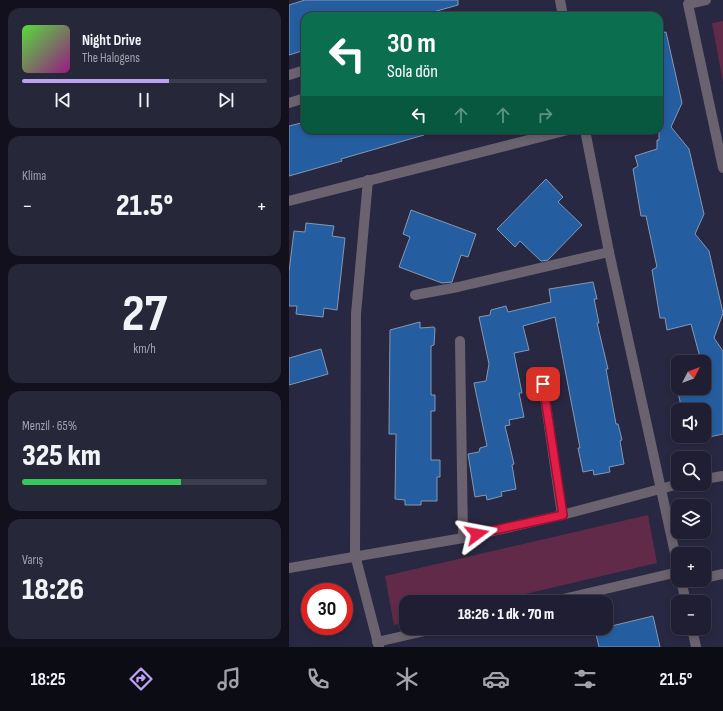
<!DOCTYPE html>
<html lang="tr">
<head>
<meta charset="utf-8">
<style>
  body { margin:0; font-family:"Sofia Sans Condensed",sans-serif; background:#27273a; color:#f1f3f6; height:100vh; display:flex; flex-direction:column; font-size:15px; white-space:nowrap }
  * { box-sizing:border-box; margin:0 }
  p { font-size:13px; color:#a1a2ac }
  .icon { flex:none; width:22px; height:22px; fill:none; stroke:currentColor; stroke-width:2; stroke-linecap:round; stroke-linejoin:round }
  .map { position:relative; flex:1; overflow:hidden }
  .drawer { display:flex; flex-direction:column; gap:8px; padding:8px; background:#11101c; width:289px }
  .drawer>* { flex:none }
  .banner { position:absolute; left:12px; top:12px; width:362px; height:122px; border-radius:12px; box-shadow:0 2px 6px #0003,0 0 0 1px #3c3c4d; background:#0b6e4f; color:#fff; overflow:hidden }
  .needle { width:26px; rotate:48deg }
  .tools { position:absolute; left:382px; top:355px; display:grid; gap:8px }
  .tools a { display:grid; place-items:center; width:40px; height:40px; border-radius:8px; background:#1f1e32; box-shadow:0 2px 6px #0003,0 0 0 1px #3c3c4d; font-size:20px }
  .speed { position:absolute; left:12px; top:583px; display:flex; gap:8px; font-size:20px; font-weight:700; text-align:center }
  .speed>* { display:grid; place-content:center; width:52px; height:52px; border-radius:50%; background:#1f1e32; box-shadow:0 2px 6px #0003,0 0 0 1px #3c3c4d; line-height:1 }
  .speed .limit { border:6px solid #d22; background:#fff; color:#111 }
  .pin { position:absolute; display:grid; place-items:center; width:34px; height:34px; color:#fff; margin:-17px; border-radius:8px; box-shadow:0 2px 6px #0006 }
  .me { position:absolute; width:44px; margin:-22px; rotate:77deg; stroke-linejoin:round; filter:drop-shadow(0 0 3px #0008) }
  .turn { display:flex; align-items:center; gap:14px; height:84px; padding:0 20px; font-size:18px }
  .turn .icon { width:52px; height:52px; stroke-width:2.5 }
  .turn b { display:block; font-size:28px; line-height:34px }
  .lanes { display:flex; align-items:center; height:38px; padding:0 20px; background:#0003; justify-content:center; gap:20px; direction:ltr }
  .lanes .off { opacity:.35 }
  .big { font-size:30px; font-weight:800; line-height:1.1 }
  .drawer .widget { flex:1; display:flex; flex-direction:column; justify-content:center; gap:6px; min-width:0; padding:0 14px; border-radius:12px; background:#27273a }
  .drawer .dial { align-items:center; gap:0 }
  .dial b { font-size:52px; line-height:1 }
  .song { display:flex; align-items:center; gap:12px }
  .cover { width:48px; height:48px; border-radius:6px; background:linear-gradient(135deg,hsl(110 70% 55%),hsl(310 70% 35%)) }
  .played { height:4px; border-radius:2px; background:linear-gradient(90deg,#bca0f2 60%,#3c3c4d 60%) }
  .keys { display:flex; justify-content:space-around; direction:ltr }
  .heat { display:flex; justify-content:space-between; align-items:center; font-size:22px; direction:ltr }
  .charge { height:6px; border-radius:3px; background:linear-gradient(90deg,#34c759 65%,#3c3c4d 0) }
  .trip { position:absolute; left:110px; top:595px; width:214px; height:40px; border-radius:12px; background:#1f1e32; box-shadow:0 2px 6px #0003,0 0 0 1px #3c3c4d; font-weight:800; line-height:40px; text-align:center }
  .menu { display:flex; height:64px; justify-content:space-around; align-items:center; background:#0c0c14; color:#a1a2ac }
  .menu .icon { width:28px; height:28px }
  .menu .current { color:#bca0f2 }
  .menu b { font-size:18px; color:#f1f3f6 }
  main { display:flex; flex:1; min-height:0 }
  .map>svg:first-child { display:block }
  .green { fill:#622a49 }
  .building { fill:#255ea0; stroke:#8398b3 }
  .lines { fill:none; stroke-linecap:round; stroke-linejoin:round }
  .minor { stroke:#6a626e; stroke-width:10 }
  .route-casing { stroke:#92132f; stroke-width:10 }
  .route { stroke:#e11d48; stroke-width:7 }
</style>
</head>
<body>
<main>
<section class="drawer">
<div class="widget">
<div class="song"><i class="cover"></i><div><b>Night Drive</b><p>The Halogens</p></div></div>
<div class="played"></div>
<div class="keys"><svg class="icon" aria-label="previous" viewBox="0 0 24 24"><path d="M18 5L8 12l10 7zM5 5v14"/></svg><svg class="icon" aria-label="pause" viewBox="0 0 24 24"><path d="M8 5v14M16 5v14"/></svg><svg class="icon" aria-label="next" viewBox="0 0 24 24"><path d="M6 5l10 7-10 7zM19 5v14"/></svg></div>
</div>
<div class="widget"><p>Klima</p>
<div class="heat"><a>−</a><b class="big">21.5°</b><a>+</a></div>
</div>
<div class="widget dial"><b>27</b><p>km/h</p></div>
<div class="widget"><p>Menzil · 65%</p><b class="big">325 km</b><div class="charge"></div></div>
<div class="widget"><p>Varış</p><b class="big">18:26</b></div>
</section>
<div class="map">
<svg width="434" height="647" viewBox="0 0 434 647">
  <rect width="100%" height="100%" fill="#292842"/>
  <g class="green">
    <path d="M 434,21 L 434,82 L 423,23 Z"/>
    <path d="M 359,515 L 368,563 L 202,602 L 117,602 L 117,622 L 105,625 L 96,576 Z"/>
  </g>
  <g class="building">
    <path d="M 16,0 L 169,0 L 169,5 L 130,16 L 16,16 L 16,50 L 0,55 L 0,5 Z"/>
    <path d="M 377,32 L 393,103 L 382,127 L 400,149 L 415,214 L 406,234 L 420,251 L 434,313 L 425,338 L 434,351 L 434,434 L 402,441 L 401,436 L 415,436 L 415,410 L 393,410 L 384,370 L 389,368 L 389,388 L 415,388 L 415,362 L 408,362 L 412,361 L 402,324 L 378,330 L 376,318 L 371,318 L 363,270 L 368,267 L 357,216 L 352,216 L 344,169 L 349,166 L 346,156 L 368,149 L 368,140 L 370,140 L 370,33 Z"/>
    <path d="M 16,122 L 16,130 L 135,130 L 135,135 L 52,159 L 53,161 L 0,176 L 0,126 Z"/>
    <path d="M 257,179 L 274,197 L 269,202 L 293,225 L 259,260 L 252,261 L 231,241 L 226,247 L 208,229 Z"/>
    <path d="M 122,210 L 187,234 L 179,257 L 172,255 L 163,282 L 153,283 L 110,267 L 121,237 L 114,234 Z"/>
    <path d="M 17,223 L 45,226 L 43,236 L 56,238 L 48,310 L 35,308 L 34,317 L 7,314 L 8,306 L 0,306 L 0,272 L 5,231 L 16,232 Z"/>
    <path d="M 304,282 L 308,299 L 305,299 L 310,323 L 308,323 L 319,369 L 317,369 L 327,424 L 329,424 L 333,440 L 331,441 L 335,464 L 320,467 L 321,472 L 305,475 L 304,470 L 294,472 L 289,448 L 291,448 L 266,317 L 234,326 L 240,350 L 225,353 L 233,393 L 230,393 L 235,417 L 220,420 L 221,425 L 216,426 L 225,464 L 223,465 L 227,489 L 212,492 L 213,496 L 198,500 L 197,495 L 186,497 L 179,454 L 190,452 L 191,448 L 198,446 L 185,383 L 197,381 L 200,364 L 190,317 L 201,315 L 202,310 L 217,306 L 219,312 L 262,302 L 260,289 Z"/>
    <path d="M 131,322 L 131,328 L 145,327 L 146,329 L 145,345 L 142,346 L 142,395 L 146,395 L 146,411 L 142,411 L 142,460 L 151,460 L 151,477 L 148,477 L 148,501 L 132,501 L 132,505 L 116,505 L 116,500 L 106,499 L 107,434 L 100,434 L 101,330 Z"/>
    <path d="M 32,349 L 39,374 L 0,385 L 0,358 Z"/>
    <path d="M 364,616 L 371,647 L 310,647 L 306,630 Z"/>
  </g>
  <g class="lines">
    <g class="minor">
      <path d="M 271,0 L 274,16"/>
      <path d="M 417,0 L 399,4 L 434,168"/>
      <path d="M 0,75 L 16,70"/>
      <path d="M 0,103 L 16,98"/>
      <path d="M 296,130 L 320,252 L 389,567"/>
      <path d="M 79,180 L 67,314 L 66,555 L 90,647"/>
      <path d="M 0,201 L 279,130"/>
      <path d="M 126,295 L 169,287 L 320,252"/>
      <path d="M 171,341 L 174,538"/>
      <path d="M 254,384 L 273,515"/>
      <path d="M 415,479 L 434,476"/>
      <path d="M 0,568 L 174,538 L 273,515 L 390,484"/>
      <path d="M 415,578 L 434,574"/>
      <path d="M 392,580 L 397,602"/>
      <path d="M 393,582 L 405,580"/>
      <path d="M 261,602 L 389,572"/>
      <path d="M 403,628 L 407,647"/>
      <path d="M 88,642 L 149,628"/>
    </g>
  </g>
  <g class="lines">
    <defs>
      <path id="route" d="M 188,534 L 274,515 L 254,384"/>
    </defs>
    <use href="#route" class="route-casing"/>
    <use href="#route" class="route"/>
  </g>
</svg>
<div class="tools">
<a><svg class="needle" viewBox="-14 -14 28 28"><path d="M0-13l5 13h-10z" fill="#e53935"/><path d="M0 13l5-13h-10z" fill="#a1a2ac"/></svg></a>
<a><svg class="icon" aria-label="sound" viewBox="0 0 24 24"><path d="M4 9h4l5-4v14l-5-4H4zM17 9q2 3 0 6"/></svg></a>
<a><svg class="icon" aria-label="search" viewBox="0 0 24 24"><circle cx="10" cy="10" r="6"/><path d="M15 15l6 6"/></svg></a>
<a><svg class="icon" aria-label="layers" viewBox="0 0 24 24"><path d="M12 4l9 5-9 5-9-5zM3 14l9 5 9-5"/></svg></a>
<a>+</a>
<a>−</a>
</div>
<div class="speed"><div class="limit">30</div></div>
<div class="pin" style="left:254px;top:384px;background:#d93025"><svg class="icon" aria-label="arrive" viewBox="0 0 24 24"><path d="M6 21V4h12l-3 4 3 4H6"/></svg></div>
<svg class="me" style="left:188px;top:534px" viewBox="-20 -20 40 40"><path d="M0-17L14 15 0 8-14 15z" fill="#e11d48" stroke="#fff" stroke-width="4"/></svg>
<div class="trip">18:26 · 1 dk · 70 m</div>
<div class="banner">
<div class="turn"><svg class="icon" aria-label="left" viewBox="0 0 24 24"><path d="M17 20v-9H6M10 6l-5 5 5 5"/></svg><div><b>30 m</b>Sola dön</div></div>
<div class="lanes"><svg class="icon" aria-label="left" viewBox="0 0 24 24"><path d="M17 20v-9H6M10 6l-5 5 5 5"/></svg><svg class="icon off" aria-label="ahead" viewBox="0 0 24 24"><path d="M12 20V5M6 11l6-6 6 6"/></svg><svg class="icon off" aria-label="ahead" viewBox="0 0 24 24"><path d="M12 20V5M6 11l6-6 6 6"/></svg><svg class="icon off" aria-label="right" viewBox="0 0 24 24"><path d="M7 20v-9h11M14 6l5 5-5 5"/></svg></div>
</div>
</div>
</main>
<nav class="menu">
<b>18:25</b>
<svg class="icon current" aria-label="directions" viewBox="0 0 24 24"><path d="M12 3l9 9-9 9-9-9zM9 14v-3h6M13 9l2 2-2 2"/></svg>
<svg class="icon" aria-label="music" viewBox="0 0 24 24"><path d="M9 18V5l10-2v13"/><circle cx="6" cy="18" r="3"/><circle cx="16" cy="16" r="3"/></svg>
<svg class="icon" aria-label="phone" viewBox="0 0 24 24"><path d="M5 4h4l2 5-3 2q2 4 5 5l2-3 5 2v4C11 20 4 13 5 4z"/></svg>
<svg class="icon" aria-label="climate" viewBox="0 0 24 24"><path d="M12 3v18M4 7l16 10M4 17L20 7"/></svg>
<svg class="icon" aria-label="car" viewBox="0 0 24 24"><path d="M5 17H2v-5l4-1 3-4h7l3 4 3 1v5h-3M9 17h6M6 11h13"/><circle cx="7" cy="17" r="2"/><circle cx="17" cy="17" r="2"/></svg>
<svg class="icon" aria-label="filters" viewBox="0 0 24 24"><path d="M4 7h16M4 17h16"/><circle cx="9" cy="7" r="2"/><circle cx="15" cy="17" r="2"/></svg>
<b>21.5°</b>
</nav>
</body>
</html>
